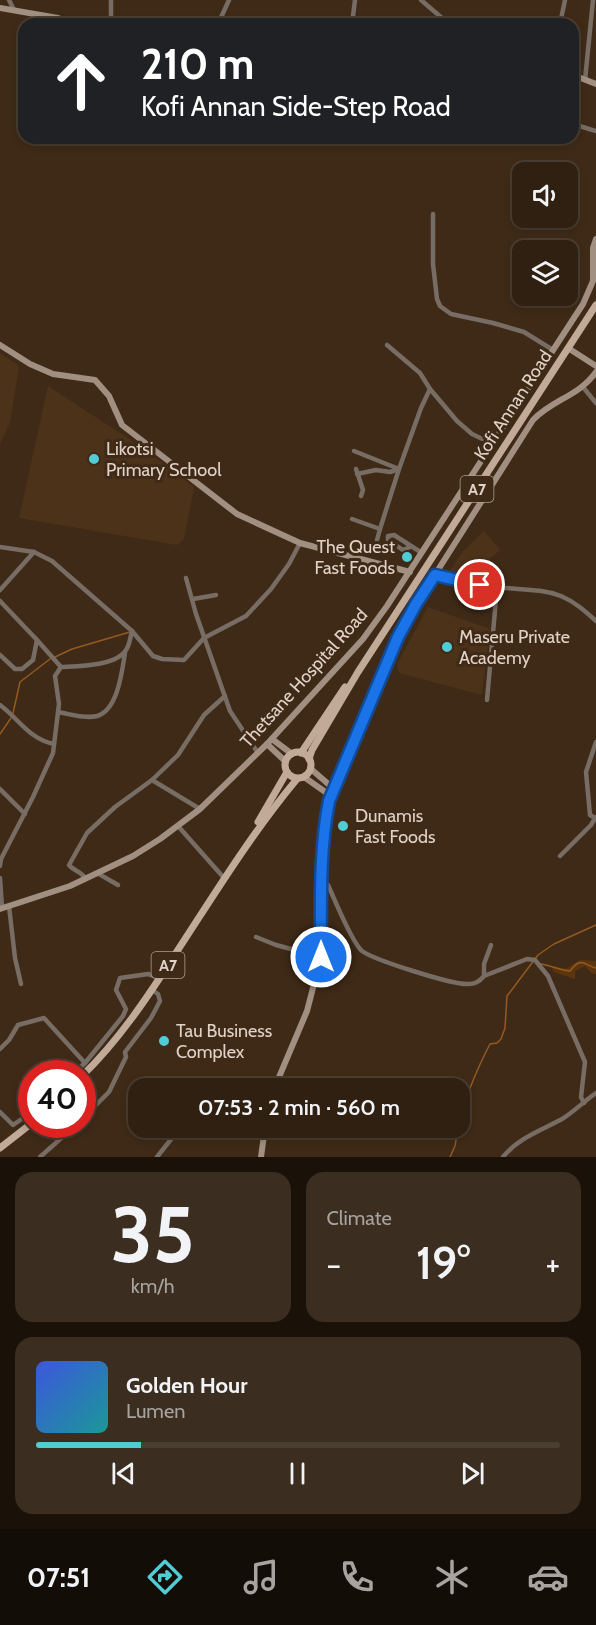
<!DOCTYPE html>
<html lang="en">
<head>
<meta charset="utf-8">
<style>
  body { margin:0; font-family:Cabin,sans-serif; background:#3b2d1f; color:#f1f3f6; height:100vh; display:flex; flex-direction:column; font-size:22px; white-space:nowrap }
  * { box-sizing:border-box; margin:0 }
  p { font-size:20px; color:#a7a39f }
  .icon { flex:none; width:33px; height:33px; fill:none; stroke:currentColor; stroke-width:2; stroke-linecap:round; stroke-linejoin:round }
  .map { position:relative; height:1157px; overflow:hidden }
  .details { display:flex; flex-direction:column; gap:15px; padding:15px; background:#1a1209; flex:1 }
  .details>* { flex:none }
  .banner { position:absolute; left:18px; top:18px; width:561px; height:126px; border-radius:18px; box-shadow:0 3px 9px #0003,0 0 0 2px #4a3e31; background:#202124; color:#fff; overflow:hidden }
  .buttons { position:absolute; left:512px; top:162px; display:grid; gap:12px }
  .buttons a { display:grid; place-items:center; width:66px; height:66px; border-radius:12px; background:#2f2011; box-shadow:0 3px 9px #0003,0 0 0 2px #4a3e31; font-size:30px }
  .speed { position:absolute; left:18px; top:1060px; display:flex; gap:12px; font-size:30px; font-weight:700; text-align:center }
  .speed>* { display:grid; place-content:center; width:78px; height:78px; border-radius:50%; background:#2f2011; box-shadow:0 3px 9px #0003,0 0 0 2px #4a3e31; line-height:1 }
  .speed .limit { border:9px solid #d22; background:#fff; color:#111 }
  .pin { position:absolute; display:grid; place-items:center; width:51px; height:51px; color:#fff; margin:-26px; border:3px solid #fff; border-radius:50%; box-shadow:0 2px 6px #0007 }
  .me { position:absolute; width:66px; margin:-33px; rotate:0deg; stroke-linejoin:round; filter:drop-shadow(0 0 4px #0008) }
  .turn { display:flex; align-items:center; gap:21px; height:126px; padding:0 24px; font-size:27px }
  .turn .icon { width:78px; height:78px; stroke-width:2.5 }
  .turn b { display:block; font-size:42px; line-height:51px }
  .big { font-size:45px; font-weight:600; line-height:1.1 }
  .details .tile { flex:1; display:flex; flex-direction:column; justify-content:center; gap:9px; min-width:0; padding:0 21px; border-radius:18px; background:#3b2d1f }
  .details .dial { align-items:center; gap:0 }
  .dial b { font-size:78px; line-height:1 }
  .song { display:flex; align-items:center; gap:18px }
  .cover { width:72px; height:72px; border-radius:9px; background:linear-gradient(135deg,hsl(230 70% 55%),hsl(180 70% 35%)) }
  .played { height:6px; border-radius:3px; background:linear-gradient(90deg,#51ccd5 20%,#4a3e31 20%) }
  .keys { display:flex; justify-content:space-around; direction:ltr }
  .heat { display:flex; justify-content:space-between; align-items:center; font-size:33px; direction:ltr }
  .details .tiles { flex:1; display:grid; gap:15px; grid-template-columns:1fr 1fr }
  .tile:last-child { grid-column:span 2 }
  .trip { position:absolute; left:128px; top:1078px; width:342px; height:60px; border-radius:18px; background:#2f2011; box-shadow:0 3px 9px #0003,0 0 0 2px #4a3e31; font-weight:600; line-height:60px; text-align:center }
  .dock { display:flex; height:96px; justify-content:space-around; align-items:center; background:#130d07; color:#a7a39f }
  .dock .icon { width:42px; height:42px }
  .dock .active { color:#51ccd5 }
  .dock b { font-size:27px; color:#f1f3f6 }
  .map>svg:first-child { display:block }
  .built { fill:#4d321a }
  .green { fill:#5c350e }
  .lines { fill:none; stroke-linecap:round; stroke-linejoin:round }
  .stream { stroke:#945a21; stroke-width:1.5 }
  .street { stroke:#786d64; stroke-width:4.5 }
  .secondary { stroke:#a19081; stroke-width:6 }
  .primary { stroke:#c1aa97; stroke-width:7 }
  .route-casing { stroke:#114b97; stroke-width:15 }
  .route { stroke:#1a73e8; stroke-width:10 }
  .poi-dot { fill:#51ccd5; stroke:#3f2a17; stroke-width:2 }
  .labels { text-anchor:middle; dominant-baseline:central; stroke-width:6; stroke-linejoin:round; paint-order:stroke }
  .shield { fill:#3f2a17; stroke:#b0a092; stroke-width:1.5 }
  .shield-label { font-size:16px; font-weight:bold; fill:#e1d2c7 }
  .street-label { font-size:18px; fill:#e1d2c7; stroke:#3f2a17 }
  .poi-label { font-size:18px; fill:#e1d2c7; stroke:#3f2a17; text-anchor:start }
</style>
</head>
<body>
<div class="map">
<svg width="596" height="1157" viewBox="0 0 596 1157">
  <rect width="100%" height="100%" fill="#3f2a17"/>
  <g class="built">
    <path d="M 0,353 L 19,366 L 10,423 L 0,444 Z"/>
    <path d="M 48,386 L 143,448 L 194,487 L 184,539 L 177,545 L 19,518 Z"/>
    <path d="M 484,531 L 500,550 L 466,579 L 450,570 L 464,550 Z"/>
    <path d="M 428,607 L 490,629 L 482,695 L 399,673 L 397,664 Z"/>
  </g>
  <path class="green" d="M 580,960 L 596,961 L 596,974 L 591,973 L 585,966 L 575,971 L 575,979 L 554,972 L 552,968 L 555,966 C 570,972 568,966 580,960 Z"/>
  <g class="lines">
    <g class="stream">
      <path d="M 55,657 L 72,649 L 130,632"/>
      <path d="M 13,713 L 20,682 L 50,659"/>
      <path d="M 0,734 L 11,718"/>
      <path d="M 541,964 C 552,966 560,970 570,971 C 581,956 584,965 596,968"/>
      <path d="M 459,1125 C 465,1097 477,1069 490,1044 L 497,1043 L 501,1039 L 505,1028 L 507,996 L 538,955 L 554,944 L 596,925"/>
      <path d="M 450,1157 L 455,1146 L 458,1128"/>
    </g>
    <g class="street">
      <path d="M 9,0 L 14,10"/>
      <path d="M 111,0 L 111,24"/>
      <path d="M 421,0 L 449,24"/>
      <path d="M 218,24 L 229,0"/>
      <path d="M 352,24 L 355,0"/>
      <path d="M 560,24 L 565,0"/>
      <path d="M 585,80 L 593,0"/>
      <path d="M 573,124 L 596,131"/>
      <path d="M 433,214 L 433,264 L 437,299 L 440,306 L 451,314 L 493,323 L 524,332 L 553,350"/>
      <path d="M 387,345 L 420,373 L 430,389 L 457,421 L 472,434 L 493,444"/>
      <path d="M 583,387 L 596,403"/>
      <path d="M 354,451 L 399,469 L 421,408 L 430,389"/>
      <path d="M 356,469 L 363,490 L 361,496"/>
      <path d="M 357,474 L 376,470 L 390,472 L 399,469 L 380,529"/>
      <path d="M 352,519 L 380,529 L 377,540"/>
      <path d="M 0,547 L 34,552 L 52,561 L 132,631 L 153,656 L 162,659 L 184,660 L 204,638 L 246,616 L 271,589 L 289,564 L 300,543"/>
      <path d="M 410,547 L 403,550 L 388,540 L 388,536 L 394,535 L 422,553"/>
      <path d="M 435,575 C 455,580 475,585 496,587 C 518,590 540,588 561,596 C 575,602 585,611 596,621"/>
      <path d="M 186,578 L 196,614 L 230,711 L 258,753"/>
      <path d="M 0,590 L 34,552"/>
      <path d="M 193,599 L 216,595"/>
      <path d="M 0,601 L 37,640 L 33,660 L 22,669 L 15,669 L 0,655"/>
      <path d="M 37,640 L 61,667"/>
      <path d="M 487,700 L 497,588"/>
      <path d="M 0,705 C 19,719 29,739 54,744"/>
      <path d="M 58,712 C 70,714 85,719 97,716 C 118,710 122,671 125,653"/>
      <path d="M 152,780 L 200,809"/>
      <path d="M 0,789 L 25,814"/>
      <path d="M 595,818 L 590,815 L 586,772 L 596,742"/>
      <path d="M 178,826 L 224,878"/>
      <path d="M 560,856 L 591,825 L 596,817"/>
      <path d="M 0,866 L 1,859 L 33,797 L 53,753 L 59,704 L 55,676 L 61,667 C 79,666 116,666 126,650 C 130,644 130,638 132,631"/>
      <path d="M 99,874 L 118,885"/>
      <path d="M 0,878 L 2,908"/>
      <path d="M 86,879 C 82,872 74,871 69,865 L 87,833 L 115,807 L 152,780 L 178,755 L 204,715 L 225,696"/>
      <path d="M 321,883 L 328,885 C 335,900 351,941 362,951 C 374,960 453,985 468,984 C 475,984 479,982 484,976 L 484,964 L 491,945"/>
      <path d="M 9,906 L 15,958 L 21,984"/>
      <path d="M 256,937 L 276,945 L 321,957"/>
      <path d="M 484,976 L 527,959 L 535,960 L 548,976 L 585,1062 L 581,1097 L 584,1103"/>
      <path d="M 0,1049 L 9,1040 L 18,1025 L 44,1018 L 85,1063 L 123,1016 L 126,1009 L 116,990 L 120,978 L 148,974 L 160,978"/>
      <path d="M 73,1074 L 85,1063"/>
      <path d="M 218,1089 L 220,1086 L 261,1089"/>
      <path d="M 0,1112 L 13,1125 L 32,1112"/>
      <path d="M 82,1119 L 109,1092 L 126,1057 L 125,1052 L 151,1018 L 160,1001 L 158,994 L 152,990"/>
      <path d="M 40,1157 L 76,1125"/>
      <path d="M 157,1157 L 180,1128"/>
      <path d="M 503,1157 C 518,1138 542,1130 562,1119 C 575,1111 584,1101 596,1093"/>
    </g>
    <g class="secondary">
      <path d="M 0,8 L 58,18 L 73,24"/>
      <path d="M 573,75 L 596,84"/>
      <path d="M 0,345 L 30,364 L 53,374 L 95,380 L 109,396 L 122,425 L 237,514 L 300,543 L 410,572"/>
      <path d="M 568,348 L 596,366"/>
      <path d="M 272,739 L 292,754"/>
      <path d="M 267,744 L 286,762"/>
      <path d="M 311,769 L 334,789"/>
      <path d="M 304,777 L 331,796"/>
      <path d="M 0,909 L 70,886 L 133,856 L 160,839 L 200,809 L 267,744 L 363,639 L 387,606 L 583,304 L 593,281 L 593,248 L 596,239"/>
      <path d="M 274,1089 L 307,1011 L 321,957 L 321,883 L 325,825 L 329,801 L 383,668 L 405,622 L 533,420 C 553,399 578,397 596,372"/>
      <path d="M 261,1157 L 265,1128"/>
    </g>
    <g class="primary">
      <circle cx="298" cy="765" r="13"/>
      <path d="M 301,753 L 345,687"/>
      <path d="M 309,759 L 312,750 L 358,672 L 596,305"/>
      <path d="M 258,822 L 287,772"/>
      <path d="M 82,1076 C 119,1040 147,998 174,956 C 214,895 251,834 297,779"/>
      <path d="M 0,1148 L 32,1123"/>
    </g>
  </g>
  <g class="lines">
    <defs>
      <path id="route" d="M 321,957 C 321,905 319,852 329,801 L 398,637 L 416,604 L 435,575 L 480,585"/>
    </defs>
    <use href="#route" class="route-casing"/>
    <use href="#route" class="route"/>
  </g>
  <g class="poi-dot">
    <circle cx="94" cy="459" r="6"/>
    <circle cx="407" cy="557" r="6"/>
    <circle cx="447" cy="647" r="6"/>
    <circle cx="343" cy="826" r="6"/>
    <circle cx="164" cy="1041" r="6"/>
  </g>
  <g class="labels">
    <g class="shield">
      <rect x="460.5" y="476" width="33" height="26" rx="4.5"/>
      <rect x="151.5" y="952" width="33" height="26" rx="4.5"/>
    </g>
    <g class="shield-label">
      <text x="477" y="489">A7</text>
      <text x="168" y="965">A7</text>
    </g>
    <g class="street-label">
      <text transform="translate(513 405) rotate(-57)">Kofi Annan Road</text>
      <text transform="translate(304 678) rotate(-48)">Thetsane Hospital Road</text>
    </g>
    <g class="poi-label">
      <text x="106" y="449">Likotsi<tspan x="106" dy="21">Primary School</tspan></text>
      <text x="395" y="547" text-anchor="end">The Quest<tspan x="395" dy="21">Fast Foods</tspan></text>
      <text x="459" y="637">Maseru Private<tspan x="459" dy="21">Academy</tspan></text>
      <text x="355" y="816">Dunamis<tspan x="355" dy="21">Fast Foods</tspan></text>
      <text x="176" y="1031">Tau Business<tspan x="176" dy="21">Complex</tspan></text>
    </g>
  </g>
</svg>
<div class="buttons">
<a><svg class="icon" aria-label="sound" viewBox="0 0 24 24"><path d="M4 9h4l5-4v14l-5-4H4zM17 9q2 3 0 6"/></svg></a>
<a><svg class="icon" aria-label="layers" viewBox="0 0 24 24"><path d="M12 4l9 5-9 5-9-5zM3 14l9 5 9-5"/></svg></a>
</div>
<div class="speed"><div class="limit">40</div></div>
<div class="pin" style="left:480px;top:585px;background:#d93025"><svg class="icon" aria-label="arrive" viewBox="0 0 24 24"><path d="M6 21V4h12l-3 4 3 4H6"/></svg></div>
<svg class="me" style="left:321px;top:957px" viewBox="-20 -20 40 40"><circle r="17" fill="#1a73e8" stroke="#fff" stroke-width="3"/><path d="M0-11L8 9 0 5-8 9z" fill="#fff"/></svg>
<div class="trip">07:53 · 2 min · 560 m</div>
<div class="banner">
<div class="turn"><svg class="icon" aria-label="ahead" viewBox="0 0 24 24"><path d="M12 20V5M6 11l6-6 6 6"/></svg><div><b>210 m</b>Kofi Annan Side-Step Road</div></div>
</div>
</div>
<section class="details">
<div class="tiles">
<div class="tile dial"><b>35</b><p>km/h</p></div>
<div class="tile"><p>Climate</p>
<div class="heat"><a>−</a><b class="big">19°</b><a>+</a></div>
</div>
<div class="tile">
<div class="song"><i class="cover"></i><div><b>Golden Hour</b><p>Lumen</p></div></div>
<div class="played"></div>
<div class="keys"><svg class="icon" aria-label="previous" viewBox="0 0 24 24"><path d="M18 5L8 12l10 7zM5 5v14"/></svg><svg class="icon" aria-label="pause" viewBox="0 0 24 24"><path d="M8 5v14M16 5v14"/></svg><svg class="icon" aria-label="next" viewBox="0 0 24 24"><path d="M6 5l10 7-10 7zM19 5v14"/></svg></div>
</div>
</div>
</section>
<nav class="dock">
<b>07:51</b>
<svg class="icon active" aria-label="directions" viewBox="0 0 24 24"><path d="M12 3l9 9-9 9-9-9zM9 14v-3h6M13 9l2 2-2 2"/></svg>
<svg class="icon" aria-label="music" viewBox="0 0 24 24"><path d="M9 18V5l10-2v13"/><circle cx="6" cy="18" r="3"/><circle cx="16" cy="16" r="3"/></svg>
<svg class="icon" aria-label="phone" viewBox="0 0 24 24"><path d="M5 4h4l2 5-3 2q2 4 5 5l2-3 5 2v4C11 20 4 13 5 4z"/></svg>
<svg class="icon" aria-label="climate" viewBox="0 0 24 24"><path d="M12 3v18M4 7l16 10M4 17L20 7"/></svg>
<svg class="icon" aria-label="car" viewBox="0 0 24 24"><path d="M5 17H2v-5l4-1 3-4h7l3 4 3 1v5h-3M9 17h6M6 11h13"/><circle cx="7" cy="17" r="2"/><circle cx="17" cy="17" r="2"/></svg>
</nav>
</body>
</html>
